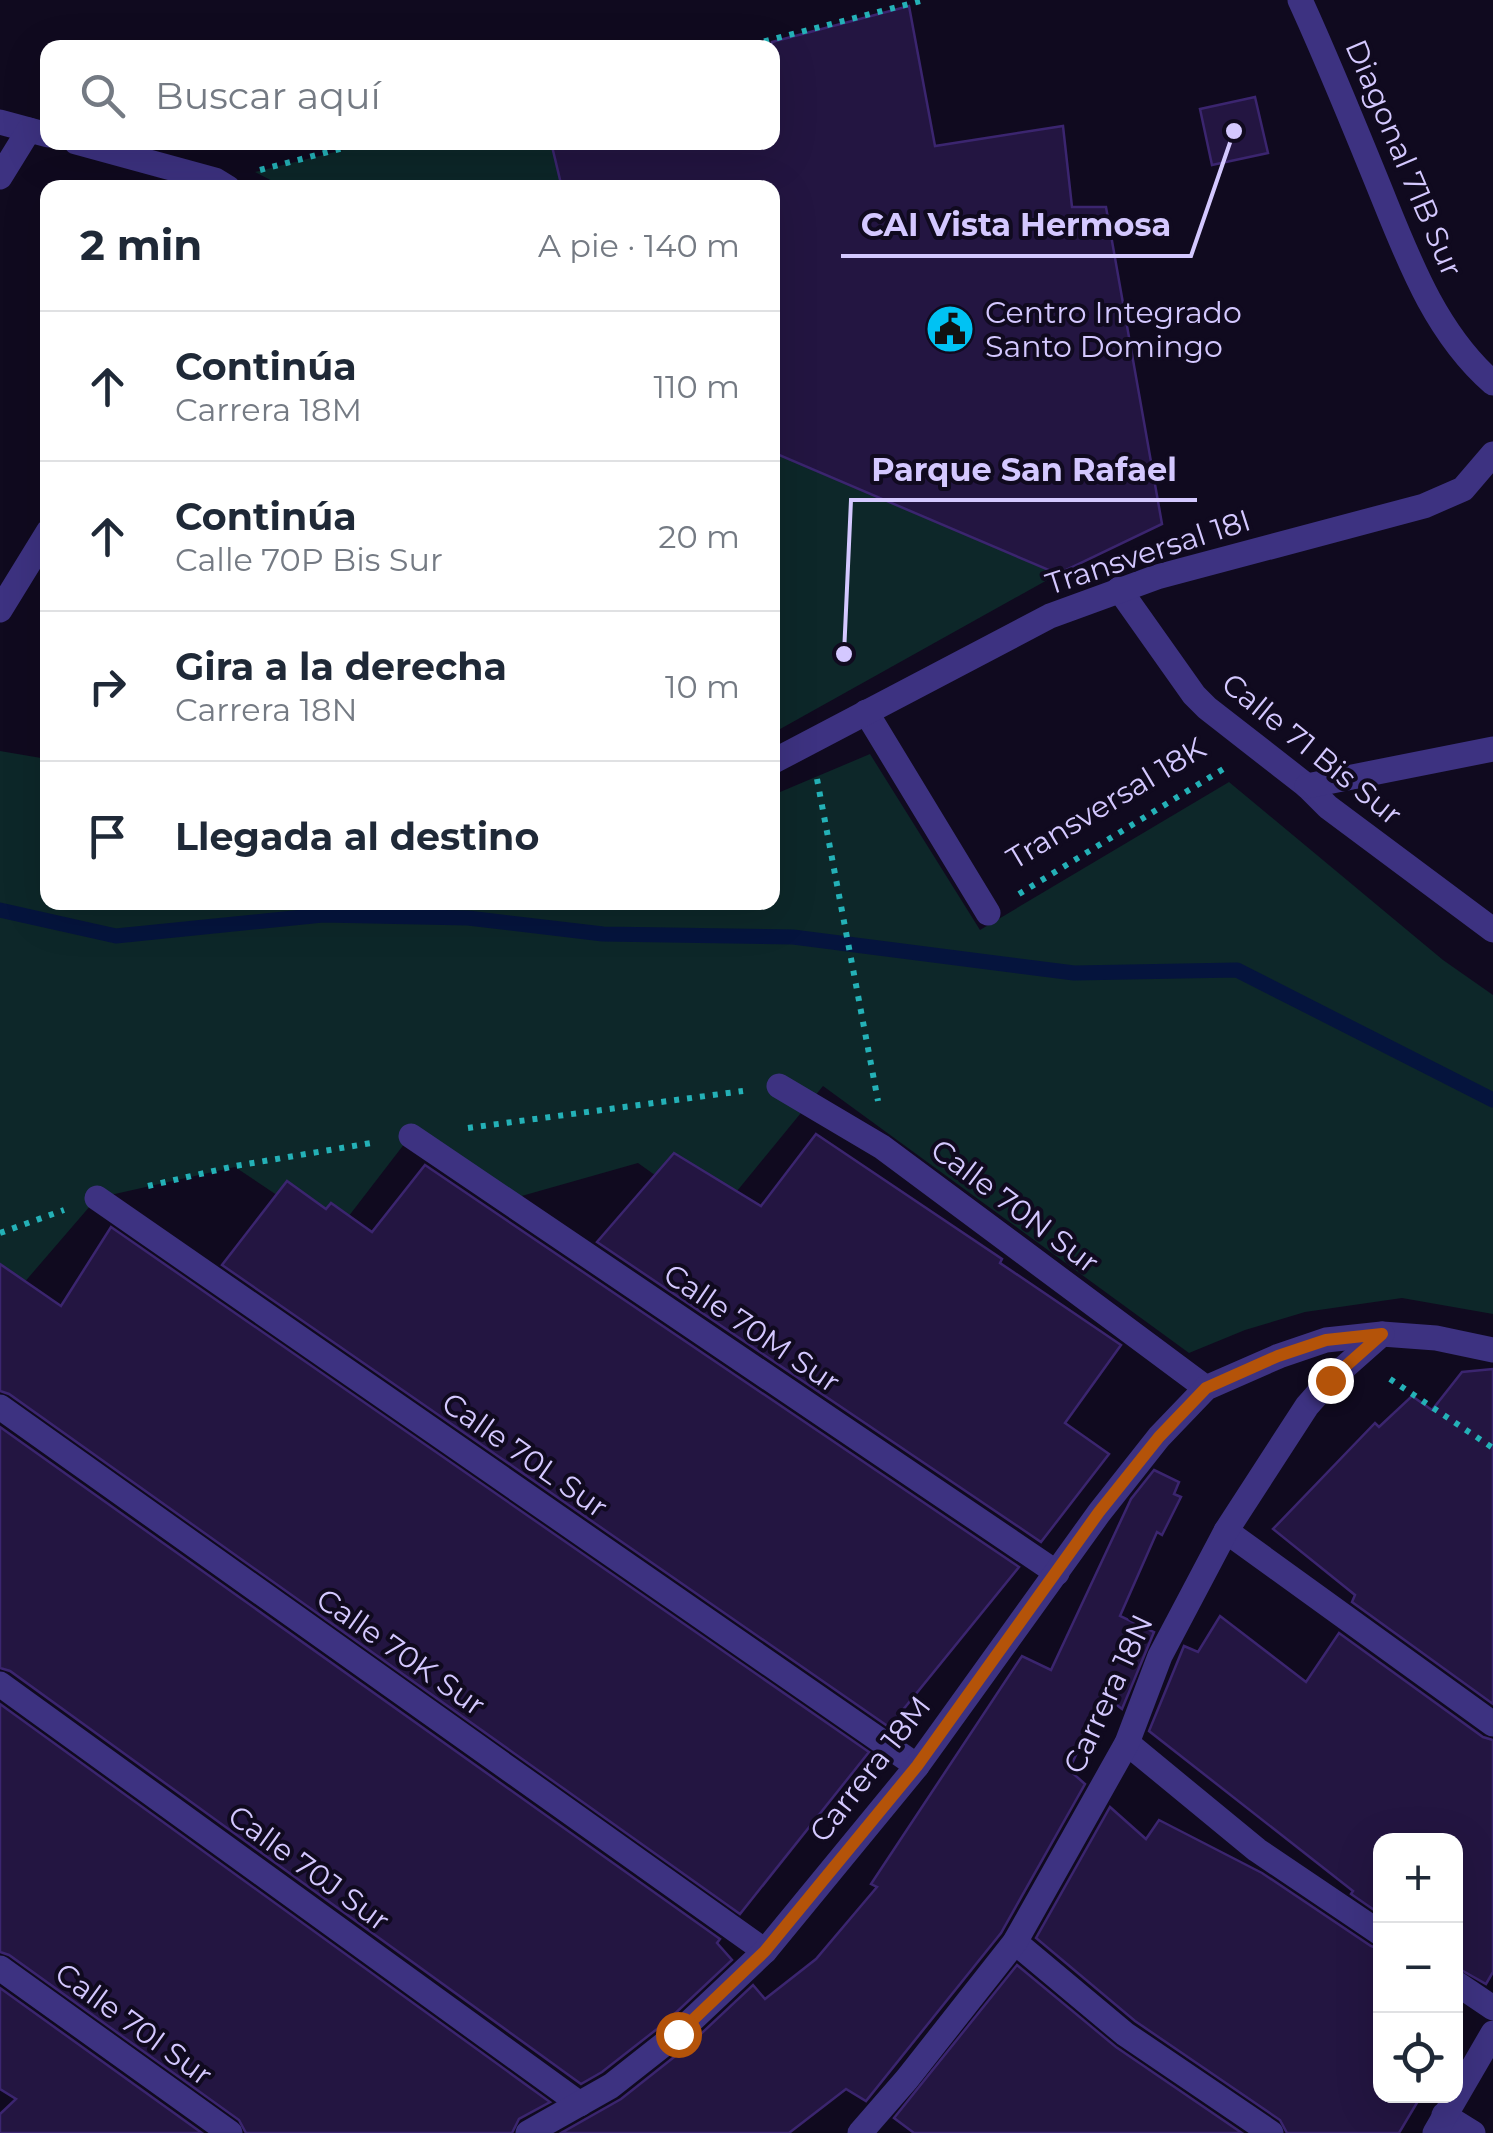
<!DOCTYPE html>
<html lang="es">
<head>
<meta charset="utf-8">
<style>
	:root { --surface:#fff; --page:#f6f6f7; --text:#1f2937; --muted:#747a83; --line:#e0e1e3 }
	body { margin:0; font-family:Montserrat,sans-serif; background:var(--page); color:var(--text) }
	.controls { position:absolute; right:30px; bottom:30px; display:grid; overflow:hidden; border-radius:20px; box-shadow:0 10px 40px #0002 }
	.controls button { width:90px; height:90px; display:grid; place-items:center; padding:0; border:0; border-bottom:2px solid var(--line); background:var(--surface); color:var(--text); font:50px sans-serif }
	.stop { position:absolute; width:30px; height:30px; margin:-22px; border:8px solid #b45309; border-radius:50%; background:#fff }
	.stop.end { background:#b45309; border-color:#fff; box-shadow:0 2px 10px #0008 }
	.list { margin:0; padding:0; list-style:none }
	h2 { display:flex; justify-content:space-between; align-items:center; height:130px; margin:0; padding:0 40px; font-size:42px }
	h2 small { font-size:32px; font-weight:400; color:var(--muted) }
	.list li { display:grid; grid-template-columns:65px 1fr auto; gap:30px; align-items:center; box-sizing:border-box; height:150px; padding:0 40px; border-top:2px solid var(--line) }
	.list b { display:block; font-size:38px; white-space:nowrap }
	.list p { margin:0; font-size:32px; white-space:nowrap; color:var(--muted) }
	.list em { font-size:32px; font-style:normal; color:var(--muted) }
	.icon { flex:none; width:55px; height:55px; fill:none; stroke:currentColor; stroke-width:2; stroke-linecap:round; stroke-linejoin:round }
	.map { position:relative; flex:none; width:1493px; height:2133px; overflow:hidden }
	.search { position:absolute; background:var(--surface); box-shadow:0 10px 40px #0002; left:40px; top:40px; width:740px; height:110px; display:flex; align-items:center; gap:25px; box-sizing:border-box; padding:0 35px; border-radius:20px; color:var(--muted); font-size:38px }
	.panel { position:absolute; background:var(--surface); box-shadow:0 10px 40px #0002; left:40px; top:180px; width:740px; height:730px; border-radius:20px }
	.map>svg:first-child { display:block }
</style>
</head>
<body>
<div class="map">
<svg width="1493" height="2133" viewBox="0 0 1493 2133">
	<rect width="100%" height="100%" fill="#100a1f"/>
	<g fill="#0d2729">
		<polygon points="371,143 551,143 562,187 284,187 255,172"/>
		<polygon points="773,452 1058,574 773,733"/>
		<polygon points="0,751 47,759 48,902 772,902 773,795 870,754 980,930 1229,782 1443,960 1493,995 1493,1314 1402,1298 1305,1312 1245,1330 1189,1353 823,1086 715,1218 638,1163 511,1199 415,1130 335,1234 235,1167 97,1198 4,1306 0,1304"/>
	</g>
	<g fill="none" stroke-linecap="round" stroke-linejoin="round">
		<polyline stroke="#05143d" stroke-width="15" points="0,910 116,936 323,915 468,918 603,934 793,937 1074,973 1237,970 1493,1100"/>
	</g>
	<g fill="#231541" stroke="#3b256f" stroke-width="2.5">
		<polygon points="909,6 935,146 1063,126 1072,207 1106,207 1162,524 1058,574 772,452 772,188 562,188 551,142 772,142 772,42"/>
		<polygon points="1255,97 1268,153 1212,165 1200,109"/>
		<polygon points="816,1134 1002,1259 1000,1263 1121,1345 1065,1423 1109,1454 1041,1542 597,1242 674,1153 761,1206"/>
		<polygon points="425,1165 1019,1567 889,1727 222,1265 287,1181 326,1209 331,1203 372,1232"/>
		<polygon points="111,1227 869,1752 740,1914 9,1394 0,1391 0,1264 61,1306"/>
		<polygon points="1493,1369 1493,1704 1352,1602 1355,1595 1273,1529 1375,1423 1379,1427 1412,1396 1432,1410 1462,1372"/>
		<polygon points="0,1427 720,1939 717,1943 732,1960 666,2022 602,2072 581,2084 10,1671 0,1668"/>
		<polygon points="1154,1470 1179,1482 1174,1494 1181,1497 1162,1535 1157,1532 1120,1616 1154,1632 1122,1709 1104,1695 1069,1770 1085,1784 1001,1933 866,2101 846,2089 789,2133 561,2133 621,2099 688,2046 753,1985 765,1999 816,1959 877,1887 871,1884 1022,1656 1051,1670 1131,1499"/>
		<polygon points="1220,1616 1306,1682 1339,1633 1483,1737 1493,1740 1493,1972 1486,1984 1456,1967 1456,1840 1380,1840 1380,1914 1351,1894 1353,1891 1149,1731 1184,1646 1198,1652"/>
		<polygon points="0,1704 550,2102 519,2119 512,2133 246,2133 239,2120 9,1955 0,1952"/>
		<polygon points="1110,1807 1146,1839 1159,1820 1262,1873 1371,1946 1380,1949 1380,2096 1421,2096 1399,2133 1287,2133 1280,2120 1135,2021 1036,1938"/>
		<polygon points="1017,1965 1116,2047 1242,2133 914,2133 894,2118"/>
		<polygon points="0,1988 202,2133 0,2133 0,2114 16,2099 0,2089"/>
	</g>
	<g fill="none" stroke-linecap="round" stroke-linejoin="round">
		<g stroke="#24b1b7" stroke-width="6" stroke-dasharray="5 8" stroke-linecap="butt">
			<polyline points="739,48 924,0"/>
			<polyline points="260,170 366,142"/>
			<polyline points="817,779 878,1101"/>
			<polyline points="1019,894 1225,768"/>
			<polyline points="468,1128 743,1091"/>
			<polyline points="148,1186 235,1166 377,1142"/>
			<polyline points="0,1233 64,1210"/>
			<polyline points="1390,1379 1493,1448"/>
		</g>
		<g stroke="#3d3281" stroke-width="25">
			<path d="M 1300,0 C 1327,59 1351,118 1375,177 C 1405,250 1432,330 1493,383"/>
			<polyline points="0,122 48,135"/>
			<polyline points="76,142 215,180 228,188"/>
			<polyline points="0,177 29,130"/>
			<polyline points="1119,589 1194,695 1207,708 1307,786 1328,807 1493,930"/>
			<polyline points="0,610 48,532"/>
			<polyline points="866,712 988,913"/>
			<polyline points="772,762 1050,616 1157,577 1424,506 1463,489 1493,454"/>
			<polyline points="1307,786 1493,749"/>
			<polyline points="779,1086 882,1147 1206,1388"/>
			<polyline points="411,1136 1057,1573"/>
			<polyline points="97,1198 917,1766"/>
			<polyline points="0,1407 765,1951"/>
			<polyline points="1226,1531 1493,1724"/>
			<polyline points="0,1684 580,2104"/>
			<polyline points="1127,1743 1257,1850 1380,1933"/>
			<polyline points="1015,1942 1125,2034 1271,2133"/>
			<polyline points="0,1968 230,2133"/>
			<polyline points="1456,1983 1493,2008"/>
			<polyline points="1444,2115 1473,2133"/>
			<polyline points="528,2133 611,2086 677,2034 765,1951 917,1766 1099,1513 1159,1437 1206,1388 1279,1356 1326,1340 1382,1334 1436,1338 1493,1350"/>
			<polyline points="860,2133 907,2079 1015,1942 1127,1743 1160,1656 1226,1531 1307,1406 1330,1380 1382,1334"/>
			<polyline points="1435,2133 1493,2033"/>
		</g>
	</g>
	<g fill="none" stroke-linecap="round" stroke-linejoin="round">
		<polyline stroke="#b45309" stroke-width="12" points="678,2034 765,1951 917,1766 1099,1512 1159,1437 1206,1388 1278,1356 1326,1340 1382,1334 1330,1380"/>
	</g>
	<defs>
		<g id="civic-disc" transform="scale(2.5)"><circle r="9.5" fill="#00c2f3" stroke="#100a1f"/><path d="M-.6-6.5H3V-4.5H.6V-3L4-1V1h2V6H-6V1h2V-1L-.6-3ZM-1.2 2.5V6h2.4V2.5Z" fill="#111"/></g>
	</defs>
	<g fill-rule="evenodd">
		<use href="#civic-disc" x="950" y="329"/>
	</g>
	<g text-anchor="middle" dominant-baseline="central" stroke-width="8" stroke-linejoin="round" paint-order="stroke">
		<g font-size="30" fill="#d4c8ff" stroke="#100a1f">
			<text transform="translate(1404 158) rotate(67)">Diagonal 71B Sur</text>
			<text transform="translate(1148 552) rotate(-18)">Transversal 18I</text>
			<text transform="translate(1312 749) rotate(39)">Calle 71 Bis Sur</text>
			<text transform="translate(1106 803) rotate(-31)">Transversal 18K</text>
			<text transform="translate(1015 1206) rotate(37)">Calle 70N Sur</text>
			<text transform="translate(752 1328) rotate(34)">Calle 70M Sur</text>
			<text transform="translate(525 1455) rotate(35)">Calle 70L Sur</text>
			<text transform="translate(401 1652) rotate(35)">Calle 70K Sur</text>
			<text transform="translate(1108 1694) rotate(-65)">Carrera 18N</text>
			<text transform="translate(870 1769) rotate(-52)">Carrera 18M</text>
			<text transform="translate(309 1868) rotate(36)">Calle 70J Sur</text>
			<text transform="translate(134 2024) rotate(36)">Calle 70I Sur</text>
		</g>
		<g font-size="30" fill="#d4c8ff" stroke="#100a1f" text-anchor="start">
			<text x="985" y="312">Centro Integrado<tspan x="985" dy="34">Santo Domingo</tspan></text>
		</g>
	</g>
	<path fill="none" stroke="#d4c8ff" stroke-width="4" d="M1234 131L1191 256H841M844 654L851 500H1197"/>
	<g fill="#d4c8ff" stroke="#100a1f" stroke-width="4">
		<circle cx="1234" cy="131" r="10"/>
		<circle cx="844" cy="654" r="10"/>
	</g>
	<g font-size="32" text-anchor="middle" font-weight="bold" fill="#d4c8ff" stroke="#100a1f" stroke-width="8" stroke-linejoin="round" paint-order="stroke">
		<text x="1016" y="236">CAI Vista Hermosa</text>
		<text x="1024" y="481">Parque San Rafael</text>
	</g>
</svg>
<div class="controls">
<button>+</button>
<button>−</button>
<button><svg class="icon" aria-label="locate" viewBox="0 0 24 24"><circle cx="12" cy="12" r="6"/><path d="M12 2v4M12 18v4M2 12h4M18 12h4"/></svg></button>
</div>
<div class="stop" style="left:678px;top:2034px"></div>
<div class="stop end" style="left:1330px;top:1380px"></div>
<div class="search"><svg class="icon" aria-label="search" viewBox="0 0 24 24"><circle cx="10" cy="10" r="6"/><path d="M15 15l6 6"/></svg>Buscar aquí</div>
<section class="panel">
<h2>2 min<small>A pie · 140 m</small></h2>
<ul class="list">
<li><svg class="icon" aria-label="ahead" viewBox="0 0 24 24"><path d="M12 20V5M6 11l6-6 6 6"/></svg><div><b>Continúa</b><p>Carrera 18M</p></div><em>110 m</em></li>
<li><svg class="icon" aria-label="ahead" viewBox="0 0 24 24"><path d="M12 20V5M6 11l6-6 6 6"/></svg><div><b>Continúa</b><p>Calle 70P Bis Sur</p></div><em>20 m</em></li>
<li><svg class="icon" aria-label="right" viewBox="0 0 24 24"><path d="M7 20v-9h11M14 6l5 5-5 5"/></svg><div><b>Gira a la derecha</b><p>Carrera 18N</p></div><em>10 m</em></li>
<li><svg class="icon" aria-label="arrive" viewBox="0 0 24 24"><path d="M6 21V4h12l-3 4 3 4H6"/></svg><div><b>Llegada al destino</b></div></li>
</ul>
</section>
</div>
</body>
</html>
